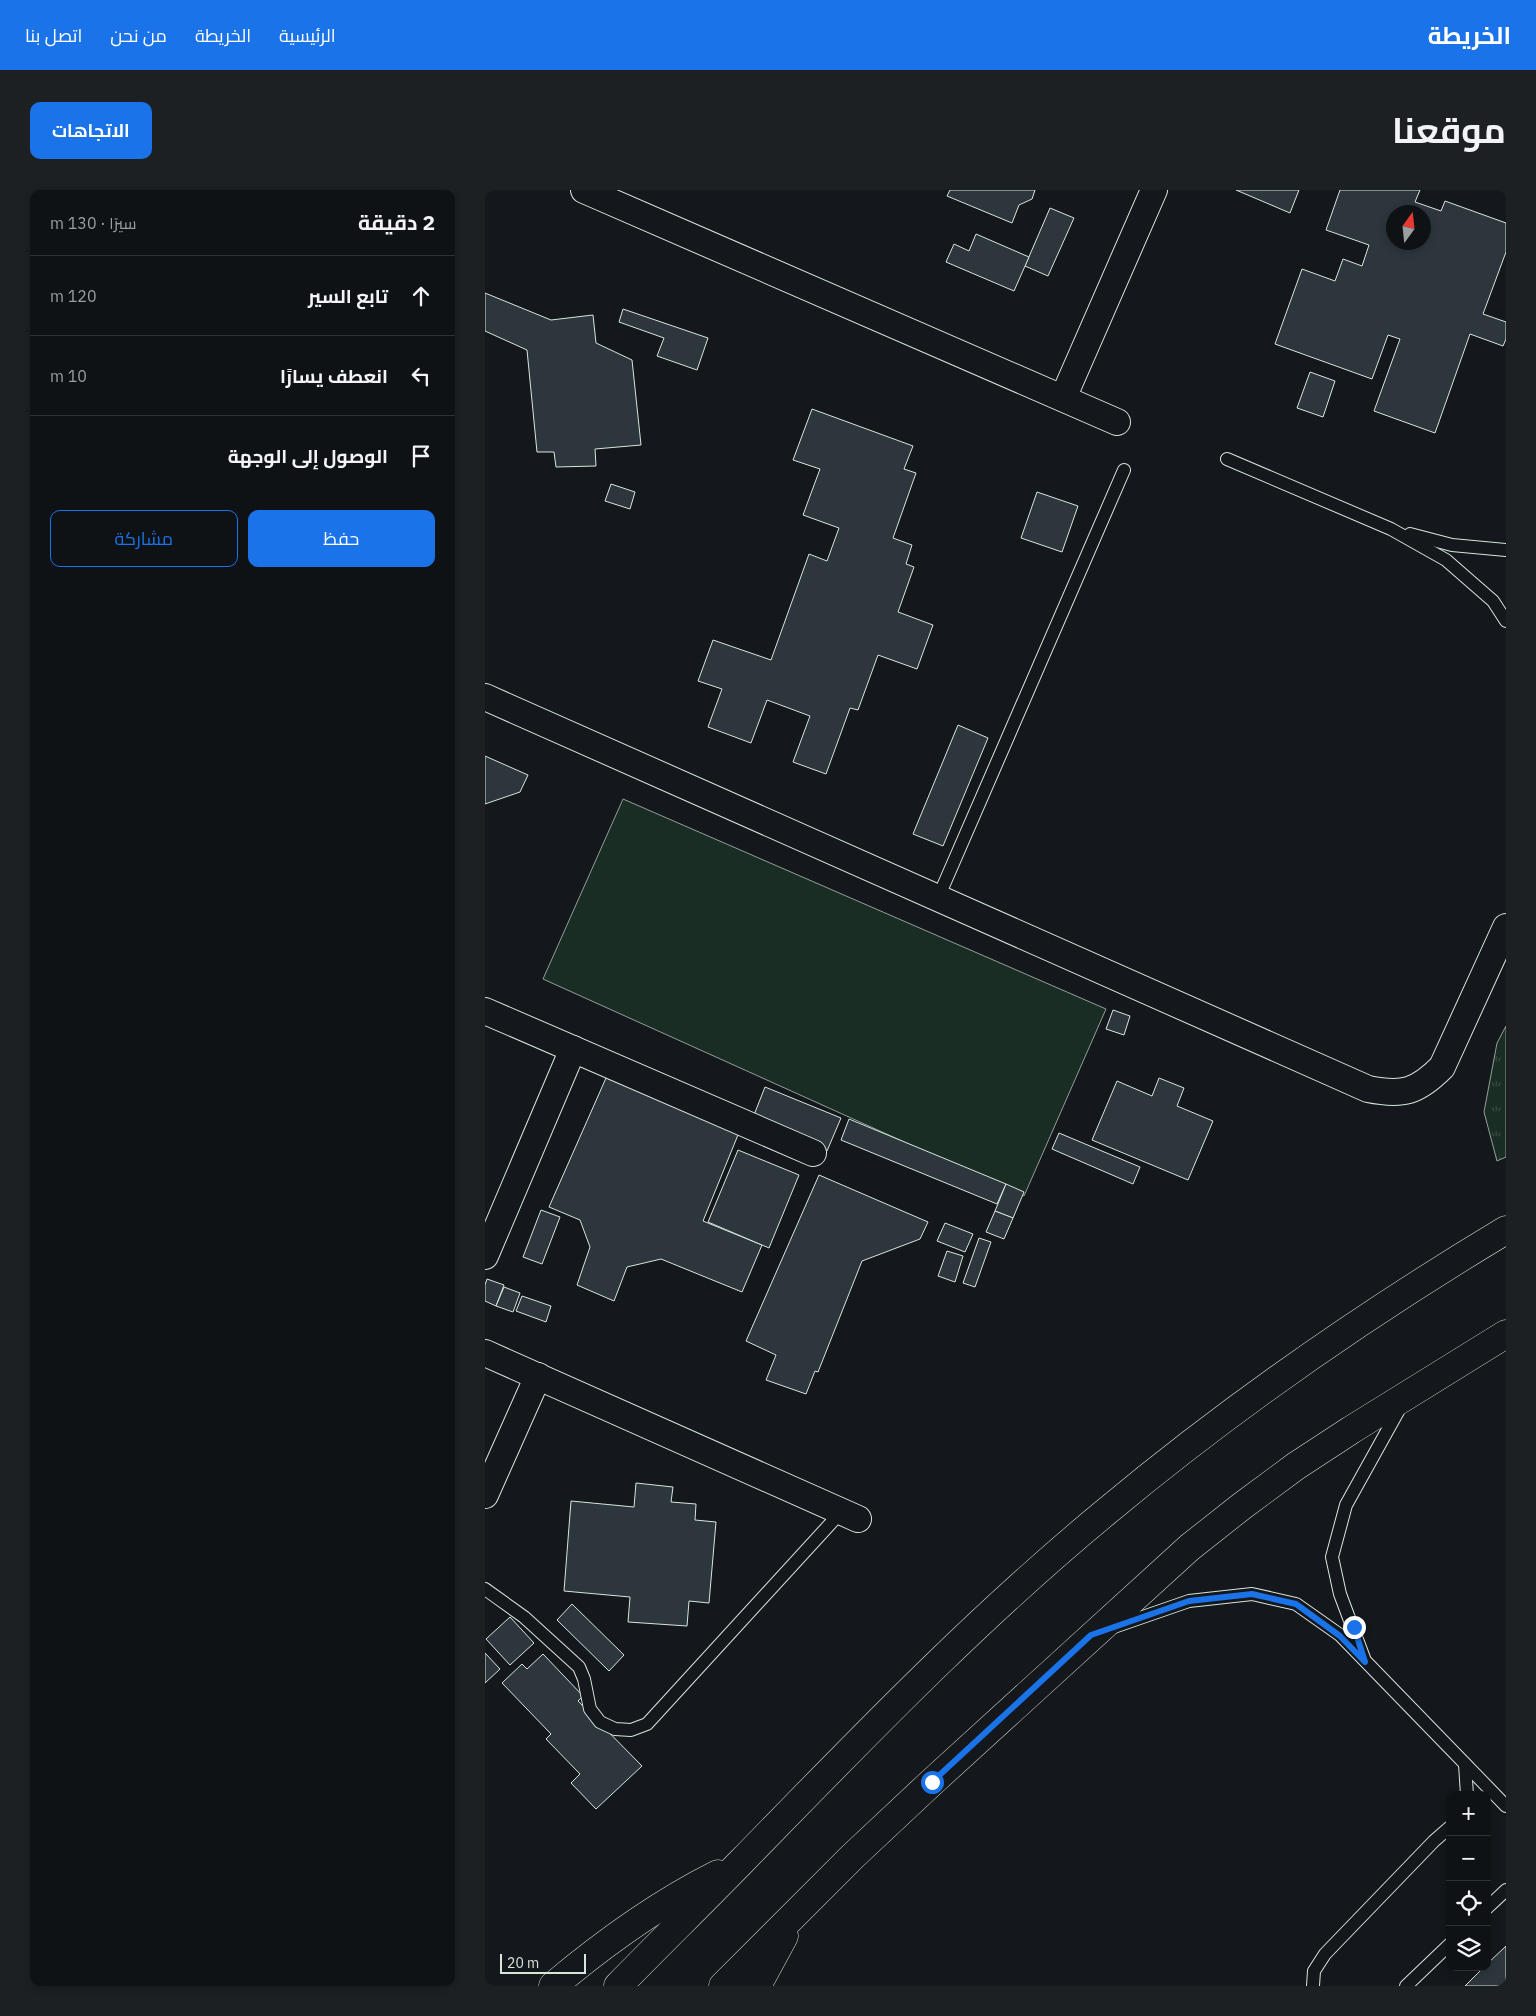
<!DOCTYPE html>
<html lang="ar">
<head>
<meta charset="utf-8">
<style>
	:root { --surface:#0f1215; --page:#1d2022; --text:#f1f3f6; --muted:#9b9ea0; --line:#2f3234; --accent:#1a73e8 }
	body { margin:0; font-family:"IBM Plex Sans",Cairo,sans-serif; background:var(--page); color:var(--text); direction:rtl }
	.controls { position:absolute; right:15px; bottom:15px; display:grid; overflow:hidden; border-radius:10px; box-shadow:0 2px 8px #0003 }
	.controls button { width:45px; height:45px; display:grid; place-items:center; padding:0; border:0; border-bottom:1px solid var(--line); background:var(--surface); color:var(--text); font:25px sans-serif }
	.compass { position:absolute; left:901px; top:15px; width:45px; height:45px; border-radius:50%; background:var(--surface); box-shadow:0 2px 8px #0003; rotate:15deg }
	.scale { position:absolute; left:15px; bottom:12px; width:86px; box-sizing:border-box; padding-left:5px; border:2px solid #d8e6dc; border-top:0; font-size:14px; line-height:18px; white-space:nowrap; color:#d8e6dc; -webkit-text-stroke:4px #14181c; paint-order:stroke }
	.stop { position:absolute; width:15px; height:15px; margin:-11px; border:4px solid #1a73e8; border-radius:50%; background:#fff }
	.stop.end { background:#1a73e8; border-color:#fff; box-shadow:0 1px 5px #0008 }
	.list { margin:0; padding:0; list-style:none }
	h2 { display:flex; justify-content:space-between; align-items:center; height:65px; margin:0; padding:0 20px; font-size:21px }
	h2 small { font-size:16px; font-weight:400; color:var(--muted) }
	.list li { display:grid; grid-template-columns:32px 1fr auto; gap:15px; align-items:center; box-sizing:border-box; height:80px; padding:0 20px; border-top:1px solid var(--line) }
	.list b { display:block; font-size:19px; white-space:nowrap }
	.list em { font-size:16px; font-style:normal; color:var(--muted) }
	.actions { display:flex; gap:10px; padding:15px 20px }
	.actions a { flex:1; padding:11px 0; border:1px solid var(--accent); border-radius:10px; text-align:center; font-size:18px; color:var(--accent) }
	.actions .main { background:var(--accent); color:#fff }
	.icon { flex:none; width:28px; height:28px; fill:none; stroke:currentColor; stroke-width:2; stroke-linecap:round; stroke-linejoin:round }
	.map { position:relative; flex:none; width:1021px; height:1796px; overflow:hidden; direction:ltr; border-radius:10px }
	header { display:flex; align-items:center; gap:30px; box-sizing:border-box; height:70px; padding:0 25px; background:var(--accent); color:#fff }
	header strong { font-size:24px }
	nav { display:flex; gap:28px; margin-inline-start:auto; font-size:18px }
	.intro { display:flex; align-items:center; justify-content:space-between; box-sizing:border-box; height:120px; padding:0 30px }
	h1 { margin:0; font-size:35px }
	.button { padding:12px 22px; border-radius:10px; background:var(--accent); color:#fff; font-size:18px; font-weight:700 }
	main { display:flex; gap:30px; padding:0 30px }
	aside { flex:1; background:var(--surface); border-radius:10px; box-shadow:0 2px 8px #0003 }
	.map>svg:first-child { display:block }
</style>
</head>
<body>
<header>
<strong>الخريطة</strong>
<nav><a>الرئيسية</a><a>الخريطة</a><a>من نحن</a><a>اتصل بنا</a></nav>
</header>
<div class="intro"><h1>موقعنا</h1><a class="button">الاتجاهات</a></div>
<main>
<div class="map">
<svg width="1021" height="1796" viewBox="0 0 1021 1796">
	<defs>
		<pattern id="grass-tufts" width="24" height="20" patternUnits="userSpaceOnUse" patternTransform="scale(1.25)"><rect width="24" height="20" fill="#1a2d24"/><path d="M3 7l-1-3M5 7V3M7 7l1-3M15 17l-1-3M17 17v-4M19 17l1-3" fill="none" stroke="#3b4b43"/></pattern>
	</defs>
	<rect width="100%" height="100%" fill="#14181c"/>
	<polygon fill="url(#grass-tufts)" stroke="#939e99" points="1021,836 1021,967 1012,971 999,922 1012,853"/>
	<polygon fill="#1a2d24" stroke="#939e99" points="138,609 621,819 539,1006 58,789"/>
	<g fill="#2c363c" stroke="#d8e6dc" fill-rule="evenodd">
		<polygon points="465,0 550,0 547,9 534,15 527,33 462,6"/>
		<polygon points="751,0 814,0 805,23"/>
		<path d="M 855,0 L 935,0 L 930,12 L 956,21 L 960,11 L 1021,33 L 1021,62 L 998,124 L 1021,132 L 1021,149 L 1018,156 L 985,144 L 950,243 L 889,221 L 915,149 L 903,145 L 887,189 L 790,154 L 817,79 L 850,91 L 858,69 L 877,76 L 884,55 L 841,40 ZM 908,22 L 938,22 L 938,52 L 908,52 Z"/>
		<polygon points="565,18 589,28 563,86 540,76"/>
		<polygon points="491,44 544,67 529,101 461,72 469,54 484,61"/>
		<polygon points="0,103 66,130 108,125 111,153 147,170 156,255 110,259 111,276 71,277 69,262 52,262 42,160 0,141"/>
		<polygon points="138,119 223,148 212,180 172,166 179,148 134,132"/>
		<polygon points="825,182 850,191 838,227 812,218"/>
		<polygon points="327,219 428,256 419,279 431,283 408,348 427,355 421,374 429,377 413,422 448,435 432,479 393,465 373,520 365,518 341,584 308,572 325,526 282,510 266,553 223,537 237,499 213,491 228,450 286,470 324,364 342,371 354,338 318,325 335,279 308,270"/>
		<polygon points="126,294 150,302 145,319 120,311"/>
		<polygon points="552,302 593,316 577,362 536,348"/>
		<polygon points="473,535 503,548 458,656 428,644"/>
		<polygon points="0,566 43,585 35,602 0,614"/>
		<polygon points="628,820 645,826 639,845 621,839"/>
		<polygon points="121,888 255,940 218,1031 277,1055 257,1102 176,1069 142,1077 129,1111 92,1095 105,1057 95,1030 64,1017"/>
		<polygon points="674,888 699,898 692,916 728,931 703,990 607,950 632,891 667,906"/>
		<polygon points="280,897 356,928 342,961 267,930"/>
		<polygon points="364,929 521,994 512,1014 356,950"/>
		<polygon points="574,943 655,977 648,994 567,959"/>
		<polygon points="253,960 314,985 284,1058 223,1032"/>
		<polygon points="334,985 443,1032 435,1049 377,1071 333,1182 330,1181 321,1204 281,1190 291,1165 261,1151"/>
		<polygon points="521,994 539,1002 528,1028 510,1021"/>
		<polygon points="56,1020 75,1027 57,1074 38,1067"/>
		<polygon points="510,1021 528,1028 519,1049 501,1042"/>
		<polygon points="460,1033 488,1044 480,1062 452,1051"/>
		<polygon points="494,1048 506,1052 490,1097 478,1093"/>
		<polygon points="462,1061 478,1066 470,1092 453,1086"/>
		<polygon points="2,1089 19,1095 11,1116 0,1111 0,1095"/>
		<polygon points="19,1097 35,1103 28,1122 11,1116"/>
		<polygon points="37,1106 66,1116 61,1132 31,1121"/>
		<polygon points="151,1293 188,1297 186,1312 211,1314 210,1330 231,1332 224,1413 204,1411 202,1436 143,1432 145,1407 79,1401 86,1311 149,1317"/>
		<polygon points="87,1414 139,1465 124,1481 72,1430"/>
		<polygon points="25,1427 49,1453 25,1475 1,1449"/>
		<polygon points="0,1463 15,1479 0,1493"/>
		<polygon points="58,1464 98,1506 93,1511 157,1576 111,1619 86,1593 95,1584 61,1549 66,1544 17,1493 37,1474 42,1479"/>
		<polygon points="1021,1756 1021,1796 980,1796 999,1777 1002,1777 1002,1774"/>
	</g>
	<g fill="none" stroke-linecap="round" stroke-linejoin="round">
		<g stroke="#d8e6dc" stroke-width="14">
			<g id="lane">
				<polyline points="742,269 906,339 961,370 1008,411 1021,431"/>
				<polyline points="925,344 967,355 1021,360"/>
				<polyline points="453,708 639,280"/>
				<polyline points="0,1399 39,1427 94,1477 99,1489 105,1519 115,1532 130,1539 146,1540 162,1534 357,1321"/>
				<polyline points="626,1438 704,1411 767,1404 811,1414 855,1445 1021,1616"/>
				<polyline points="879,1468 855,1404 847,1367 861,1315 916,1216"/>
				<polyline points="980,1574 982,1605"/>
				<polyline points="1002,1718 1021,1700"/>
				<polyline points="828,1796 829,1781 840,1764 949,1651 965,1637"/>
				<polyline points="921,1796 965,1754"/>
			</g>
		</g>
		<g stroke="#d8e6dc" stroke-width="28">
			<g id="street">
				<polyline points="99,0 632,232"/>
				<polyline points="578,208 669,0"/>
				<path d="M 0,507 L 883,899 C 918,906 932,902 957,877 L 1021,737"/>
				<polyline points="0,821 328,963"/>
				<polyline points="0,1066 88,859"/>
				<polyline points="0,1163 373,1329"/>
				<polyline points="0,1305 53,1186"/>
			</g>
		</g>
		<g stroke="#d8e6dc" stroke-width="29">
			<g id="primary">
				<path d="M 68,1796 C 119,1753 173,1714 233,1684"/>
				<path d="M 133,1796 C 174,1754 216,1713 257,1671 C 375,1550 492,1428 622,1321 C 748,1216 881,1124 1021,1040"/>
				<polyline points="238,1796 368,1666 447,1592 705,1357 757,1316 811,1276 866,1240 1021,1144"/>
				<polyline points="272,1796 299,1746"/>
			</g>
		</g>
		<use href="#lane" stroke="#14181c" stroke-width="12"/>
		<use href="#street" stroke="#14181c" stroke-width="26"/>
		<use href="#primary" stroke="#14181c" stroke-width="28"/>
	</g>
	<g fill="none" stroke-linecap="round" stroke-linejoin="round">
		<polyline stroke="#1a73e8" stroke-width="6" points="447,1592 606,1445 704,1411 767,1404 811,1414 855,1446 880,1472 869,1437"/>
	</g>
</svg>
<div class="controls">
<button>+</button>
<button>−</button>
<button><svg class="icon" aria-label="locate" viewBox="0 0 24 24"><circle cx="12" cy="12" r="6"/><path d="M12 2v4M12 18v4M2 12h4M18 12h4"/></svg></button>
<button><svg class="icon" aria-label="layers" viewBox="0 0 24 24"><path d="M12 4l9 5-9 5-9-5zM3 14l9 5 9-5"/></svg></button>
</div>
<svg class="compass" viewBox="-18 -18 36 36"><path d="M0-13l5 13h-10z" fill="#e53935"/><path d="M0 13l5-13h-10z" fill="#9b9ea0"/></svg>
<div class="scale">20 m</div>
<div class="stop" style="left:447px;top:1592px"></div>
<div class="stop end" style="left:869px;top:1437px"></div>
</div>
<aside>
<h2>2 دقيقة<small>سيرًا · 130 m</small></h2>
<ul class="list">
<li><svg class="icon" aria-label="ahead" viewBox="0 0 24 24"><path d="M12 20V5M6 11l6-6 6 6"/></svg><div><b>تابع السير</b></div><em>120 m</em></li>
<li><svg class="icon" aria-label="left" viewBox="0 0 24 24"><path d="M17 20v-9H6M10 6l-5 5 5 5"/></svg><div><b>انعطف يسارًا</b></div><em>10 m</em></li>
<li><svg class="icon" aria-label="arrive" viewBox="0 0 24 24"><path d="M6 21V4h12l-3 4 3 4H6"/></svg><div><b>الوصول إلى الوجهة</b></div></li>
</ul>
<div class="actions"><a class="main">حفظ</a><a>مشاركة</a></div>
</aside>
</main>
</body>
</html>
